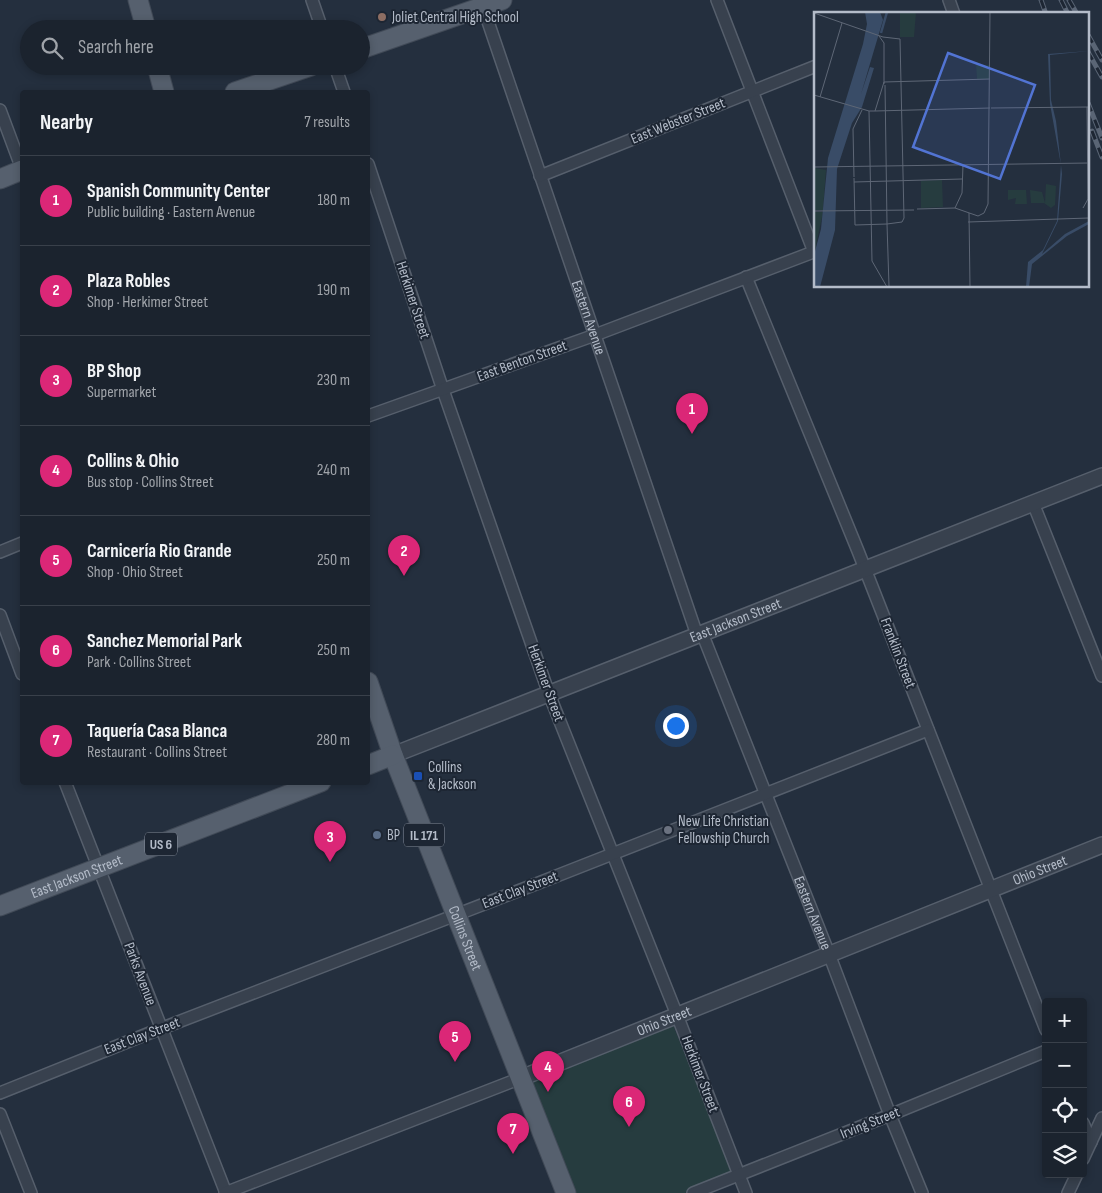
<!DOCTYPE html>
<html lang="en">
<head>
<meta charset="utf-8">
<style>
	:root { --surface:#1b232e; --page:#242b36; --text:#f1f3f6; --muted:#a0a4aa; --line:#39404a; --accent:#db2777 }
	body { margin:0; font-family:"Sofia Sans Condensed",sans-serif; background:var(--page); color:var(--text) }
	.controls { position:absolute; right:15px; bottom:15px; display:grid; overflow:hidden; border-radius:5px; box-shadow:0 2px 8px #0003 }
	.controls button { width:45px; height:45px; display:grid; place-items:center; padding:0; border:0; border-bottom:1px solid var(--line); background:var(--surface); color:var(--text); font:25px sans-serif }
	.you { position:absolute; left:675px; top:725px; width:18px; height:18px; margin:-12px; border:4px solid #fff; border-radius:50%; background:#1a73e8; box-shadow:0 0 0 8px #1a73e833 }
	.badge { display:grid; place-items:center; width:32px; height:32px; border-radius:50%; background:var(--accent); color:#fff; font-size:16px; font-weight:700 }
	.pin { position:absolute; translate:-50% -41px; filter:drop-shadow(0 1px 2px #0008) }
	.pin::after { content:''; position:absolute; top:26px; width:18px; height:15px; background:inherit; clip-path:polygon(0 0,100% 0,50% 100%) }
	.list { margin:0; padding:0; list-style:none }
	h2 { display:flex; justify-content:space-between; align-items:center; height:65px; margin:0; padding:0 20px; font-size:21px }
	h2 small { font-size:16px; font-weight:400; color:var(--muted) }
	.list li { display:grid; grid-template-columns:32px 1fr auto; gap:15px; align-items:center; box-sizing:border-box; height:90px; padding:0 20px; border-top:1px solid var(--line) }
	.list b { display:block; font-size:19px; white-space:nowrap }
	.list p { margin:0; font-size:16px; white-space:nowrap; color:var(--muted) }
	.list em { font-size:16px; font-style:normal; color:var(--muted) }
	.icon { flex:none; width:28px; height:28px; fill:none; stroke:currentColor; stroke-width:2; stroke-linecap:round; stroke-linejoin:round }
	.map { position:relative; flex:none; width:1102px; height:1193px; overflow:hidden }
	.search { position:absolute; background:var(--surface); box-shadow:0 2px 8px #0003; left:20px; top:20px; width:350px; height:55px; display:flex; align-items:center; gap:12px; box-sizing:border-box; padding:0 18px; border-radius:28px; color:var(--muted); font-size:19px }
	.panel { position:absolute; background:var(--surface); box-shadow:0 2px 8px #0003; left:20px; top:90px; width:350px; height:695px; border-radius:5px }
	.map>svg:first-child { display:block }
</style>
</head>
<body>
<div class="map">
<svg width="1102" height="1193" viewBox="0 0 1102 1193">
	<rect width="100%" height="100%" fill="#242f3e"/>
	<polygon fill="#263c3f" points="671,1020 733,1174 685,1193 569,1193 526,1080"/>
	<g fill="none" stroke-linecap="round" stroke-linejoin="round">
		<g stroke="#565f6c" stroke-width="14">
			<g id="minor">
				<polyline points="312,0 322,29"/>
				<polyline points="717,0 814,252"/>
				<polyline points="949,0 954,14"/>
				<path id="s1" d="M 483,7 L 697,635"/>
				<polyline points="335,66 344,92"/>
				<polyline points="0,110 22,169"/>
				<polyline points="368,164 443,390 549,694 677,1015 746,1193"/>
				<polyline points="540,176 816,66"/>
				<polyline points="746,277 858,551 1046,1030"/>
				<polyline points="368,416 595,335 816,251"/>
				<polyline points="1033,503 1102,676"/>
				<polyline points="0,552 22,543"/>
				<polyline points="0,615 22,674"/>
				<path id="s2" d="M 702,633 L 829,954 L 890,1115 L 922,1193"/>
				<polyline points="65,782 226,1193"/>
				<polyline points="0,1093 147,1034 536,884 928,730"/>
				<polyline points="0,1114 31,1193"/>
				<polyline points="1083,1123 1091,1142"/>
				<polyline points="1083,1159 1102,1118"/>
				<polyline points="225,1193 521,1078"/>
				<polyline points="693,1193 890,1115 1046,1051"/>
				<polyline points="1068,1193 1077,1174"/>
			</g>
		</g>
		<g stroke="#565f6c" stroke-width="18">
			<g id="tertiary">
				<path id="s3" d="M 393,755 L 1102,476"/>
				<path id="s4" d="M 521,1078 L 1102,845"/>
			</g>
		</g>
		<g stroke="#414a57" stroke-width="21">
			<g id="primary">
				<polyline points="138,0 146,29"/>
				<polyline points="361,49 502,0"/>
				<polyline points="157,66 164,92"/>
				<polyline points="235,92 311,66"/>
				<polyline points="0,179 22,170"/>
				<path id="s5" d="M 368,682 L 393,755 L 566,1193"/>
				<polyline points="368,765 393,755"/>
				<path id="s6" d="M 0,906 L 321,782"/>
			</g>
		</g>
		<use href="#minor" stroke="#38414e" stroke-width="11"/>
		<use href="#tertiary" stroke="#38414e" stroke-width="15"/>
		<use href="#primary" stroke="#56606e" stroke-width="19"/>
		<g stroke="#5a6575" stroke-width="5">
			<g id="rail">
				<polyline points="1041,0 1046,14"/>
				<polyline points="1061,0 1068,14"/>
				<polyline points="1069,0 1077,14"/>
				<polyline points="1088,35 1102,60"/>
				<polyline points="1088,52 1102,77"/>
				<polyline points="1088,103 1102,138"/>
				<polyline points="1092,131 1102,157"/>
			</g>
		</g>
		<use href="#rail" stroke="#1d2633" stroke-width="3" stroke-dasharray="9" stroke-linecap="butt"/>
	</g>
	<circle fill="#8d6e63" stroke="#1d2633" stroke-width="2" cx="382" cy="17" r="5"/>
	<rect fill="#1a4fb4" stroke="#1d2633" stroke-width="2" x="413" y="771" width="10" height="10" rx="2.5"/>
	<circle fill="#6b7280" stroke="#1d2633" stroke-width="2" cx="668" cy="830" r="5"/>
	<circle fill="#5c6f8a" stroke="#1d2633" stroke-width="2" cx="377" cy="835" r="5"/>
	<g text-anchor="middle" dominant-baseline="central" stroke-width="4" stroke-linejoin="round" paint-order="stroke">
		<g fill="#1d2633" stroke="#878f9c" stroke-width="1">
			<rect x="404" y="823.5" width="40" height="23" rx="4"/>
			<rect x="145" y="832.5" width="32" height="23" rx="4"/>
		</g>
		<g font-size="14" font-weight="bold" fill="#b4bcc9">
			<text x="424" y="835">IL 171</text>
			<text x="161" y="844">US 6</text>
		</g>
		<g font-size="15" fill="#b4bcc9" stroke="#1d2633" text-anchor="start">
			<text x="392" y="17">Joliet Central High School</text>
			<text x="428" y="767">Collins<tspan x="428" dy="17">&amp; Jackson</tspan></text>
			<text x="678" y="821">New Life Christian<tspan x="678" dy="17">Fellowship Church</tspan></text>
			<text x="387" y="835">BP</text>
		</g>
		<g font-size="15" fill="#b4bcc9" stroke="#1d2633">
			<text transform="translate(678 121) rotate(-22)">East Webster Street</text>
			<text transform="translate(413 300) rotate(72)">Herkimer Street</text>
			<text stroke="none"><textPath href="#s1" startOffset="328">Eastern Avenue</textPath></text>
			<text transform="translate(522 361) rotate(-20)">East Benton Street</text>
			<text stroke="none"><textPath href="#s3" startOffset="368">East Jackson Street</textPath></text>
			<text transform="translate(898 653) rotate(69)">Franklin Street</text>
			<text transform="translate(546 683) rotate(70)">Herkimer Street</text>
			<text stroke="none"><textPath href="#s4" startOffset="559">Ohio Street</textPath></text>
			<text stroke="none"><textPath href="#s6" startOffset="82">East Jackson Street</textPath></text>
			<text transform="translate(520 890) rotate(-21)">East Clay Street</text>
			<text stroke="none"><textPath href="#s2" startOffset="301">Eastern Avenue</textPath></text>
			<text stroke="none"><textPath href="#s5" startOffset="274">Collins Street</textPath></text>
			<text transform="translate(140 974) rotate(69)">Parks Avenue</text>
			<text stroke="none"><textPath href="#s4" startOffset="154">Ohio Street</textPath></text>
			<text transform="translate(142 1036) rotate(-21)">East Clay Street</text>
			<text transform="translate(700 1074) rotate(69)">Herkimer Street</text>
			<text transform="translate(870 1123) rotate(-22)">Irving Street</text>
		</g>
	</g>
	<g transform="translate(814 12)">
		<rect width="275" height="275" fill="#242f3e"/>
		<path d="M 86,0 L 102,0 L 100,25 L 86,25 ZM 162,53 L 176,53 L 176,67 L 163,67 ZM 1,156 L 12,158 L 9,198 L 0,198 ZM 128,168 L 129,195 L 107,196 L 107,169 ZM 232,172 L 242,174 L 241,193 L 237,196 L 230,191 L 217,191 L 216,178 L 228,180 L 231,191 ZM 194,178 L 212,178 L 213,192 L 201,192 L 202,186 L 194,188 ZM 0,200 L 9,200 L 0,243 Z" fill="#263c3f"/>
		<path d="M 51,0 L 66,0 L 69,8 L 47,82 L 56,55 L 60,56 L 48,95 L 38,111 L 23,157 L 21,218 L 6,275 L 0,275 L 0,243 L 7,217 L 14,146 L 49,32 L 53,12 ZM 275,39 L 236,43 L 237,88 L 242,109 L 248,162 L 244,209 L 228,242 L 251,222 L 275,209 L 275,212 L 253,224 L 218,252 L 215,275 L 212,275 L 214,250 L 229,238 L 243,209 L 247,153 L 236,92 L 234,42 Z" fill="#394c67"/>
		<path fill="none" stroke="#394c67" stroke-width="2.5" d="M 67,21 L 73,0"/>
		<path fill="none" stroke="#5e6776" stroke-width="1" d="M 0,1 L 69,25 L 86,27 L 90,206 L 88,210 L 73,212M 65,24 L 70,31 L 70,72M 70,70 L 176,67M 70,70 L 61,99 L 55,99 L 58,249 L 73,275M 0,83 L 55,99M 6,85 L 28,11M 177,96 L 275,95M 61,99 L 176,96M 0,155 L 275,151M 40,165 L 39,117 L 48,98M 40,166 L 41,213 L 73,212 L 71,73M 40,170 L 148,167M 141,196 L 148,181 L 149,153M 269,196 L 274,187 L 273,95M 103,197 L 141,196 L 164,204 L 170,201 L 174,192 L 176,0M 0,199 L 100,198M 155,201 L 156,275M 154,210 L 275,206M 73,212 L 75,274"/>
		<path fill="#5274d3" fill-opacity="0.15" stroke="#5274d3" stroke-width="2.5" d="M 134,41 L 221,73 L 186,167 L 99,135 Z"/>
		<rect width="275" height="275" fill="none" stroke="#b4bcc9" stroke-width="2.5"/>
	</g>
</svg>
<div class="controls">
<button>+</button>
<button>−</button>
<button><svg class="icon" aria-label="locate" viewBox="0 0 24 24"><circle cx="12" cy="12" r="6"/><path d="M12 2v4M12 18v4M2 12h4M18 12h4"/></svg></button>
<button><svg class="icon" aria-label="layers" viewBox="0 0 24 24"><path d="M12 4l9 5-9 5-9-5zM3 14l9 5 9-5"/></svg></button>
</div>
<div class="you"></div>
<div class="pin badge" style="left:692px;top:434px">1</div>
<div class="pin badge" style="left:404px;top:576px">2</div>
<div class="pin badge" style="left:330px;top:862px">3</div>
<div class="pin badge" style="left:548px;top:1092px">4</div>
<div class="pin badge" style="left:455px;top:1062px">5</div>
<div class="pin badge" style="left:629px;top:1127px">6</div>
<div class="pin badge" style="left:513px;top:1154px">7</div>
<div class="search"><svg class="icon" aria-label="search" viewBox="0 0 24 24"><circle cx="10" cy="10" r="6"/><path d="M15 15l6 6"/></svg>Search here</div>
<section class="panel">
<h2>Nearby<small>7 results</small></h2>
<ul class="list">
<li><span class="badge">1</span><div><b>Spanish Community Center</b><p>Public building · Eastern Avenue</p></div><em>180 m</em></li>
<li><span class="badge">2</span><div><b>Plaza Robles</b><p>Shop · Herkimer Street</p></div><em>190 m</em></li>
<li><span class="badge">3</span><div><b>BP Shop</b><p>Supermarket</p></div><em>230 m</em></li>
<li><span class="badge">4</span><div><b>Collins &amp; Ohio</b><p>Bus stop · Collins Street</p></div><em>240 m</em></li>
<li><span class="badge">5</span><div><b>Carnicería Rio Grande</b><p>Shop · Ohio Street</p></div><em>250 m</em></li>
<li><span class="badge">6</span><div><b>Sanchez Memorial Park</b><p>Park · Collins Street</p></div><em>250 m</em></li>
<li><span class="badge">7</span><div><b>Taquería Casa Blanca</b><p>Restaurant · Collins Street</p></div><em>280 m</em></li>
</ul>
</section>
</div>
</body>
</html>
